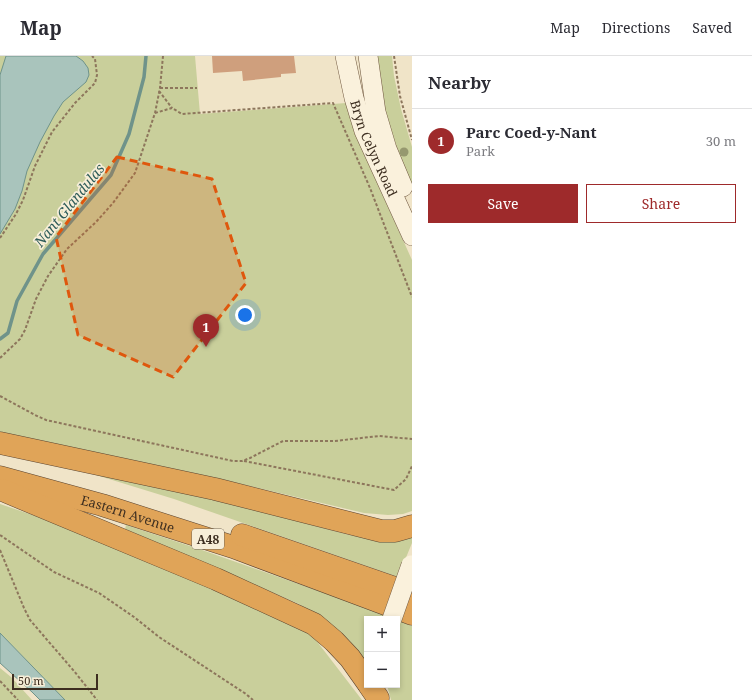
<!DOCTYPE html>
<html lang="en">
<head>
<meta charset="utf-8">
<style>
	:root { --surface:#fff; --page:#f7f7f7; --text:#2b2b33; --muted:#7c7c81; --line:#e1e1e2; --accent:#9e2a2b }
	body { margin:0; font-family:"Noto Serif",serif; background:var(--page); color:var(--text) }
	.controls { position:absolute; right:12px; bottom:12px; display:grid; overflow:hidden; border-radius:0px; box-shadow:0 2px 6px #0003 }
	.controls button { width:36px; height:36px; display:grid; place-items:center; padding:0; border:0; border-bottom:1px solid var(--line); background:var(--surface); color:var(--text); font:20px sans-serif }
	.scale { position:absolute; left:12px; bottom:10px; width:86px; box-sizing:border-box; padding-left:4px; border:2px solid #3d2e20; border-top:0; font-size:11px; line-height:14px; white-space:nowrap; color:#3d2e20; -webkit-text-stroke:3px #f7eed8; paint-order:stroke }
	.you { position:absolute; left:245px; top:259px; width:14px; height:14px; margin:-10px; border:3px solid #fff; border-radius:50%; background:#1a73e8; box-shadow:0 0 0 6px #1a73e833 }
	.badge { display:grid; place-items:center; width:26px; height:26px; border-radius:50%; background:var(--accent); color:#fff; font-size:13px; font-weight:700 }
	.pin { position:absolute; translate:-50% -33px; filter:drop-shadow(0 1px 2px #0008) }
	.pin::after { content:''; position:absolute; top:21px; width:14px; height:12px; background:inherit; clip-path:polygon(0 0,100% 0,50% 100%) }
	.list { margin:0; padding:0; list-style:none }
	h2 { display:flex; justify-content:space-between; align-items:center; height:52px; margin:0; padding:0 16px; font-size:17px }
	h2 small { font-size:13px; font-weight:400; color:var(--muted) }
	.list li { display:grid; grid-template-columns:26px 1fr auto; gap:12px; align-items:center; box-sizing:border-box; height:64px; padding:0 16px; border-top:1px solid var(--line) }
	.list b { display:block; font-size:15px; white-space:nowrap }
	.list p { margin:0; font-size:13px; white-space:nowrap; color:var(--muted) }
	.list em { font-size:13px; font-style:normal; color:var(--muted) }
	.actions { display:flex; gap:8px; padding:12px 16px }
	.actions a { flex:1; padding:9px 0; border:1px solid var(--accent); border-radius:0px; text-align:center; font-size:14px; color:var(--accent) }
	.actions .main { background:var(--accent); color:#fff }
	.map { position:relative; flex:none; width:412px; height:644px; overflow:hidden }
	header { display:flex; align-items:center; gap:24px; box-sizing:border-box; height:56px; padding:0 20px; background:var(--surface); border-bottom:1px solid var(--line) }
	header strong { font-size:19px }
	nav { display:flex; gap:22px; margin-inline-start:auto; font-size:14px }
	main { display:flex }
	aside { flex:1; background:var(--surface) }
	.map>svg:first-child { display:block }
</style>
</head>
<body>
<header>
<strong>Map</strong>
<nav><a>Map</a><a>Directions</a><a>Saved</a></nav>
</header>
<main>
<div class="map">
<svg width="412" height="644" viewBox="0 0 412 644">
	<rect width="100%" height="100%" fill="#f0e4c8"/>
	<g fill="#c9cf9b">
		<polygon points="0,0 195,0 200,58 346,47 355,78 412,204 412,455 403,458 388,459 364,457 241,428 0,378"/>
		<path d="M 377,0 L 392,0 L 394,20 L 401,53 L 412,91 L 412,129 C 401,103 391,77 384,50 C 381,33 379,16 377,0 Z"/>
		<polygon points="97,417 242,450 349,479 388,484 412,479 412,487 398,521 174,443 96,419"/>
		<polygon points="0,448 83,476 283,562 312,579 362,644 65,644 0,577"/>
		<polygon points="126,469 202,494 384,558 382,563 367,563 367,612 325,566 299,548 125,473"/>
		<polygon points="400,565 412,570 412,644 391,644 387,629 397,629 397,572"/>
		<polygon points="0,612 11,621 32,644 0,644"/>
	</g>
	<g fill="#a9c4bc" stroke="#6f938a">
		<polygon points="6,0 76,0 83,5 88,12 89,19 86,26 63,46 54,60 40,86 27,115 22,135 15,153 0,178 0,19"/>
		<polygon points="0,577 65,644 40,644 32,636 0,607"/>
	</g>
	<g fill="none" stroke-linecap="round" stroke-linejoin="round">
		<polyline stroke="#6f938a" stroke-width="3.5" points="0,283 8,277 17,245 43,198 111,119 129,78 144,21 146,0"/>
	</g>
	<polygon fill="#cf9f7d" points="212,0 294,0 296,17 281,18 281,21 243,25 242,15 213,17"/>
	<g fill="none" stroke-linecap="round" stroke-linejoin="round">
		<g stroke="#6f573f" stroke-width="20">
			<g id="secondary">
				<path id="s1" d="M 345,0 L 354,42 L 364,75 L 412,180"/>
				<polyline points="368,0 376,56 387,93 403,131"/>
			</g>
		</g>
		<g stroke="#5b4430" stroke-width="23">
			<g id="highway">
				<polyline points="0,387 215,433 381,475 395,475 412,470"/>
				<path id="s2" d="M 0,421 L 102,449 L 233,491 L 412,558"/>
				<polyline points="2,434 216,523 314,568 334,585 350,602 367,626"/>
				<polyline points="242,479 412,538"/>
				<polyline points="369,629 378,642"/>
			</g>
		</g>
		<g stroke="#8d765c" stroke-width="2" stroke-dasharray="3 2" stroke-linecap="butt">
			<polyline points="394,0 400,40 412,84"/>
			<polyline points="160,32 197,32"/>
			<polyline points="159,35 172,52"/>
			<polyline points="155,57 172,52 182,58 333,47 370,132 412,241"/>
			<polyline points="0,182 16,158 23,144 35,110 52,76 75,47 95,27 97,19 95,3 92,0"/>
			<polyline points="0,302 20,283 25,274 36,243 48,220 67,193 96,166 113,147 135,117 155,57 160,32 163,0"/>
			<polyline points="0,340 35,359 46,364 233,405 242,405 250,402 283,385 335,385 379,380 412,383"/>
			<polyline points="244,405 394,434 406,423 412,410"/>
			<polyline points="0,479 54,516 99,537 134,561 159,581 246,638 253,644"/>
			<polyline points="0,494 24,552 30,564 74,615 97,644"/>
			<polyline points="0,625 18,644"/>
		</g>
		<use href="#secondary" stroke="#faf1dc" stroke-width="19"/>
		<use href="#highway" stroke="#e0a458" stroke-width="22"/>
		<g stroke="#6f573f" stroke-width="20" stroke-linecap="butt">
			<polyline id="secondary-bridge" points="392,563 411,509"/>
		</g>
		<use href="#secondary-bridge" stroke="#faf1dc" stroke-width="19"/>
	</g>
	<circle fill="#96986f" cx="404" cy="96" r="4.5"/>
	<path fill="#df570d" fill-opacity="0.2" stroke="#df570d" stroke-width="3" stroke-dasharray="8 5" stroke-linejoin="round" d="M 117,101 L 212,123 L 246,227 L 173,321 L 78,279 L 56,181 Z"/>
	<g text-anchor="middle" dominant-baseline="central" stroke-width="3.5" stroke-linejoin="round" paint-order="stroke">
		<rect fill="#f7eed8" stroke="#756857" stroke-width="1" x="192" y="473" width="32" height="20" rx="3"/>
		<g font-size="12" font-weight="bold" fill="#3d2e20">
			<text x="208" y="483">A48</text>
		</g>
		<g font-size="13" fill="#3d2e20" stroke="#f7eed8">
			<text stroke="none"><textPath href="#s1" startOffset="97">Bryn Celyn Road</textPath></text>
			<text stroke="none"><textPath href="#s2" startOffset="133">Eastern Avenue</textPath></text>
		</g>
		<g font-size="14" font-style="italic" fill="#2f5d5a" stroke="#f7eed8">
			<text transform="translate(69 149) rotate(-51)">Nant Glandulas</text>
		</g>
	</g>
</svg>
<div class="controls">
<button>+</button>
<button>−</button>
</div>
<div class="scale">50 m</div>
<div class="you"></div>
<div class="pin badge" style="left:206px;top:291px">1</div>
</div>
<aside>
<h2>Nearby<small></small></h2>
<ul class="list">
<li><span class="badge">1</span><div><b>Parc Coed-y-Nant</b><p>Park</p></div><em>30 m</em></li>
</ul>
<div class="actions"><a class="main">Save</a><a>Share</a></div>
</aside>
</main>
</body>
</html>
